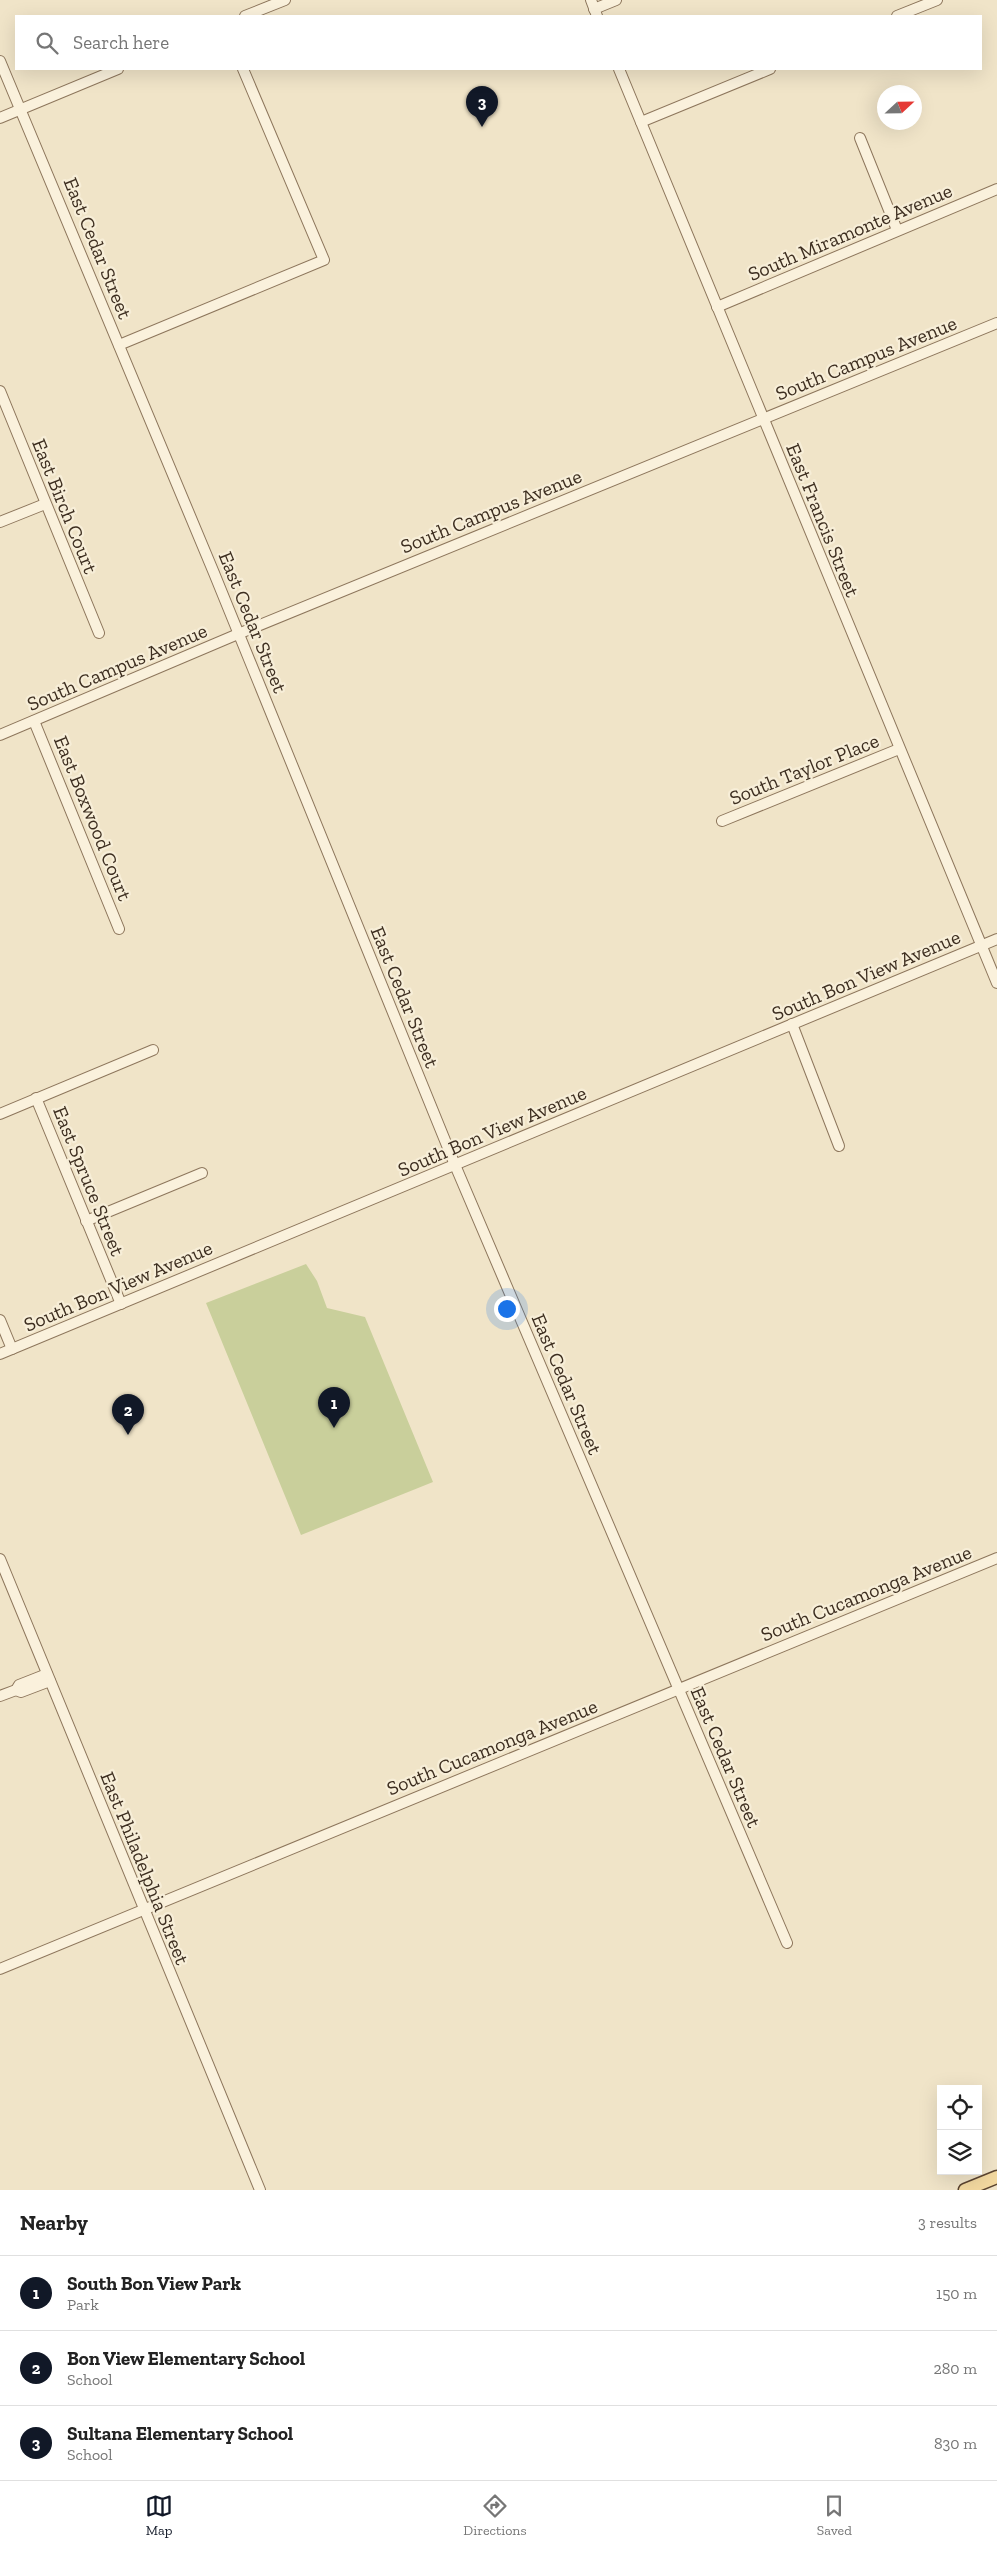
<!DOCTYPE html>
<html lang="en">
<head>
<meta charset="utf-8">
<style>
	:root { --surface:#fff; --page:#f2f2f2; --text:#222; --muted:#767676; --line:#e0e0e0; --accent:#111827 }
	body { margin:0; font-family:"Zilla Slab",serif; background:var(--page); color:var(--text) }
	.controls { position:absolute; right:15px; bottom:15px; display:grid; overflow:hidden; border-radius:0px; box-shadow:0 5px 20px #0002 }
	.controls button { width:45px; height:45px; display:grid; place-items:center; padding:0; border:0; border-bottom:1px solid var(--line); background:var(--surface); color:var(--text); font:25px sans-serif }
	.compass { position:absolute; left:877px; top:85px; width:45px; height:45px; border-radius:50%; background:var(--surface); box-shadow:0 5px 20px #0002; rotate:68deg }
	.you { position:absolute; left:506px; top:1308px; width:18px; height:18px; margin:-12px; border:4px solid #fff; border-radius:50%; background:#1a73e8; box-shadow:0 0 0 8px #1a73e833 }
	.badge { display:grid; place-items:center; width:32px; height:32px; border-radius:50%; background:var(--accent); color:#fff; font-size:16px; font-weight:700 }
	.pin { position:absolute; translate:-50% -41px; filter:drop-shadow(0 1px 2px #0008) }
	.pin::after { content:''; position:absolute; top:26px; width:18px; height:15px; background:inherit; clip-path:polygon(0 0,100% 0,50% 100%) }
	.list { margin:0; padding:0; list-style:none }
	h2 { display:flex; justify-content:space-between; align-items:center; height:65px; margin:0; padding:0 20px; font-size:21px }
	h2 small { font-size:16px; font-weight:400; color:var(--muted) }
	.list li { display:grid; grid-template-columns:32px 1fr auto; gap:15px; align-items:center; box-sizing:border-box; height:75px; padding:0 20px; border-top:1px solid var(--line) }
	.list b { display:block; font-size:19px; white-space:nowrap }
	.list p { margin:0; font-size:16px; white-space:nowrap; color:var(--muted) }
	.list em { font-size:16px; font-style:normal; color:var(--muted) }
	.icon { flex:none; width:28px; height:28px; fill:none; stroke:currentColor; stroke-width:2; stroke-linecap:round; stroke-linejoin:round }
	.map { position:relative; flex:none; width:997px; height:2190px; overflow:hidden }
	.search { position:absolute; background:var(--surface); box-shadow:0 5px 20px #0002; left:15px; right:15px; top:15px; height:55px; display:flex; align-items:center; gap:12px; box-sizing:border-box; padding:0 18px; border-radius:0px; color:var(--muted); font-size:19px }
	.sheet { height:290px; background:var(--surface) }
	nav { display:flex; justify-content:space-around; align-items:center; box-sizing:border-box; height:70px; border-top:1px solid var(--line); background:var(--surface); font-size:14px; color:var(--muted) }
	nav a { display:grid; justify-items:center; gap:2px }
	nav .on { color:var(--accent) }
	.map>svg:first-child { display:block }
</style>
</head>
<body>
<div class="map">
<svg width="997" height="2190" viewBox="0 0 997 2190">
	<rect width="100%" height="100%" fill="#f0e4c8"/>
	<polygon fill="#c9cf9b" points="306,1264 317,1281 327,1308 365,1317 433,1482 301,1535 206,1303"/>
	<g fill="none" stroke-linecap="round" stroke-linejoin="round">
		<g stroke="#8d765c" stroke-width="12">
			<g id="minor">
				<polyline points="591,0 597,16"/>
				<polyline points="594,9 616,0"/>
				<polyline points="245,16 285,0"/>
				<polyline points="897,16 937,0"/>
				<polyline points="0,61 214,573 455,1165 787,1943"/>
				<polyline points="619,69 997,983"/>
				<polyline points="0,118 118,69"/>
				<polyline points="641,122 770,69"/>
				<polyline points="860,138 897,230"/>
				<polyline points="717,307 997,189"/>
				<polyline points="119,345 324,260 243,69"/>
				<polyline points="0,391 99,633"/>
				<polyline points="0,522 45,504"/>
				<polyline points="34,721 119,929"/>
				<polyline points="0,735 238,634 997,323"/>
				<polyline points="722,821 899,749"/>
				<polyline points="792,1024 839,1146"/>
				<polyline points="36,1098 121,1304"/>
				<polyline points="0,1114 153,1050"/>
				<polyline points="86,1221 202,1173"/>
				<polyline points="0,1320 12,1349"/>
				<polyline points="0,1354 997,939"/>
				<polyline points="0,1559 260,2190"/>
				<polyline points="16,1690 21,1692 50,1681"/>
				<polyline points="0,1696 16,1690 19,1685 47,1674"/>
				<polyline points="0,1969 997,1558"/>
			</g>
		</g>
		<g stroke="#5b4430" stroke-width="15">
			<polyline id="major" points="965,2190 997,2177"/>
		</g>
		<use href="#minor" stroke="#faf1dc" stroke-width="10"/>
		<use href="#major" stroke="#f3d9a0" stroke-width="12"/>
	</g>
	<g text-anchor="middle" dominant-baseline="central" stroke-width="4.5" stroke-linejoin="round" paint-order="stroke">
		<g font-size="20" fill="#3d2e20" stroke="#f7eed8">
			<text transform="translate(850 232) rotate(-23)">South Miramonte Avenue</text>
			<text transform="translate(98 248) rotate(68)">East Cedar Street</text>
			<text transform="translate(866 358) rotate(-22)">South Campus Avenue</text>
			<text transform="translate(65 506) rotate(68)">East Birch Court</text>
			<text transform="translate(491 511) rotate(-22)">South Campus Avenue</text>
			<text transform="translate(823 520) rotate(68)">East Francis Street</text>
			<text transform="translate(253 622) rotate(68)">East Cedar Street</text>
			<text transform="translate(117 667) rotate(-23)">South Campus Avenue</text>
			<text transform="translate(804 769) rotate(-22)">South Taylor Place</text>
			<text transform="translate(93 818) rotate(68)">East Boxwood Court</text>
			<text transform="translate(866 975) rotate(-23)">South Bon View Avenue</text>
			<text transform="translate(405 997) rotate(68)">East Cedar Street</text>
			<text transform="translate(492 1131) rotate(-23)">South Bon View Avenue</text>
			<text transform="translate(89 1181) rotate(68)">East Spruce Street</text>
			<text transform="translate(118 1286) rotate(-23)">South Bon View Avenue</text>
			<text transform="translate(567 1384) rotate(67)">East Cedar Street</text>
			<text transform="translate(866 1593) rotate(-22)">South Cucamonga Avenue</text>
			<text transform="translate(492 1747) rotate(-22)">South Cucamonga Avenue</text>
			<text transform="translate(726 1757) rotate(67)">East Cedar Street</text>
			<text transform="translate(145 1868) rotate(68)">East Philadelphia Street</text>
		</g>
	</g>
</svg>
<div class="controls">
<button><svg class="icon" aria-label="locate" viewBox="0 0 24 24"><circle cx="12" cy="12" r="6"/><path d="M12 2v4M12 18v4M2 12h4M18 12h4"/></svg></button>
<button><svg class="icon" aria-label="layers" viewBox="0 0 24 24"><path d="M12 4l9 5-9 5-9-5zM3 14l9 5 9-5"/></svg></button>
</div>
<svg class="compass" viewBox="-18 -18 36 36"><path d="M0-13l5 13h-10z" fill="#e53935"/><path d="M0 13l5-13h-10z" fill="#767676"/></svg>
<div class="you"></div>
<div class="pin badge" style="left:334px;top:1428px">1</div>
<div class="pin badge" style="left:128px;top:1435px">2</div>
<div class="pin badge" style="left:482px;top:127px">3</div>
<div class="search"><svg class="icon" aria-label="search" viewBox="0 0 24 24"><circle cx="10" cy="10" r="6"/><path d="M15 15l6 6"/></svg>Search here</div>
</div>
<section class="sheet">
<h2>Nearby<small>3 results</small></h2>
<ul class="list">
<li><span class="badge">1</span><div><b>South Bon View Park</b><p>Park</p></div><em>150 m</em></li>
<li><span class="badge">2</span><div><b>Bon View Elementary School</b><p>School</p></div><em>280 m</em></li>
<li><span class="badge">3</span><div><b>Sultana Elementary School</b><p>School</p></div><em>830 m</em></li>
</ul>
</section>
<nav>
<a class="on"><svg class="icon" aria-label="map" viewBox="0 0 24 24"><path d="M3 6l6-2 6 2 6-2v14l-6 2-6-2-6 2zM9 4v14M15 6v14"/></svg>Map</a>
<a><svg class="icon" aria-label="directions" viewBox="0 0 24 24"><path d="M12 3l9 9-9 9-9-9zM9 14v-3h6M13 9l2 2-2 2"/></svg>Directions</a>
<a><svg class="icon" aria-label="saved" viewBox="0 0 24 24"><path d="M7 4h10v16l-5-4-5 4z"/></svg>Saved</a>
</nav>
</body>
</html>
